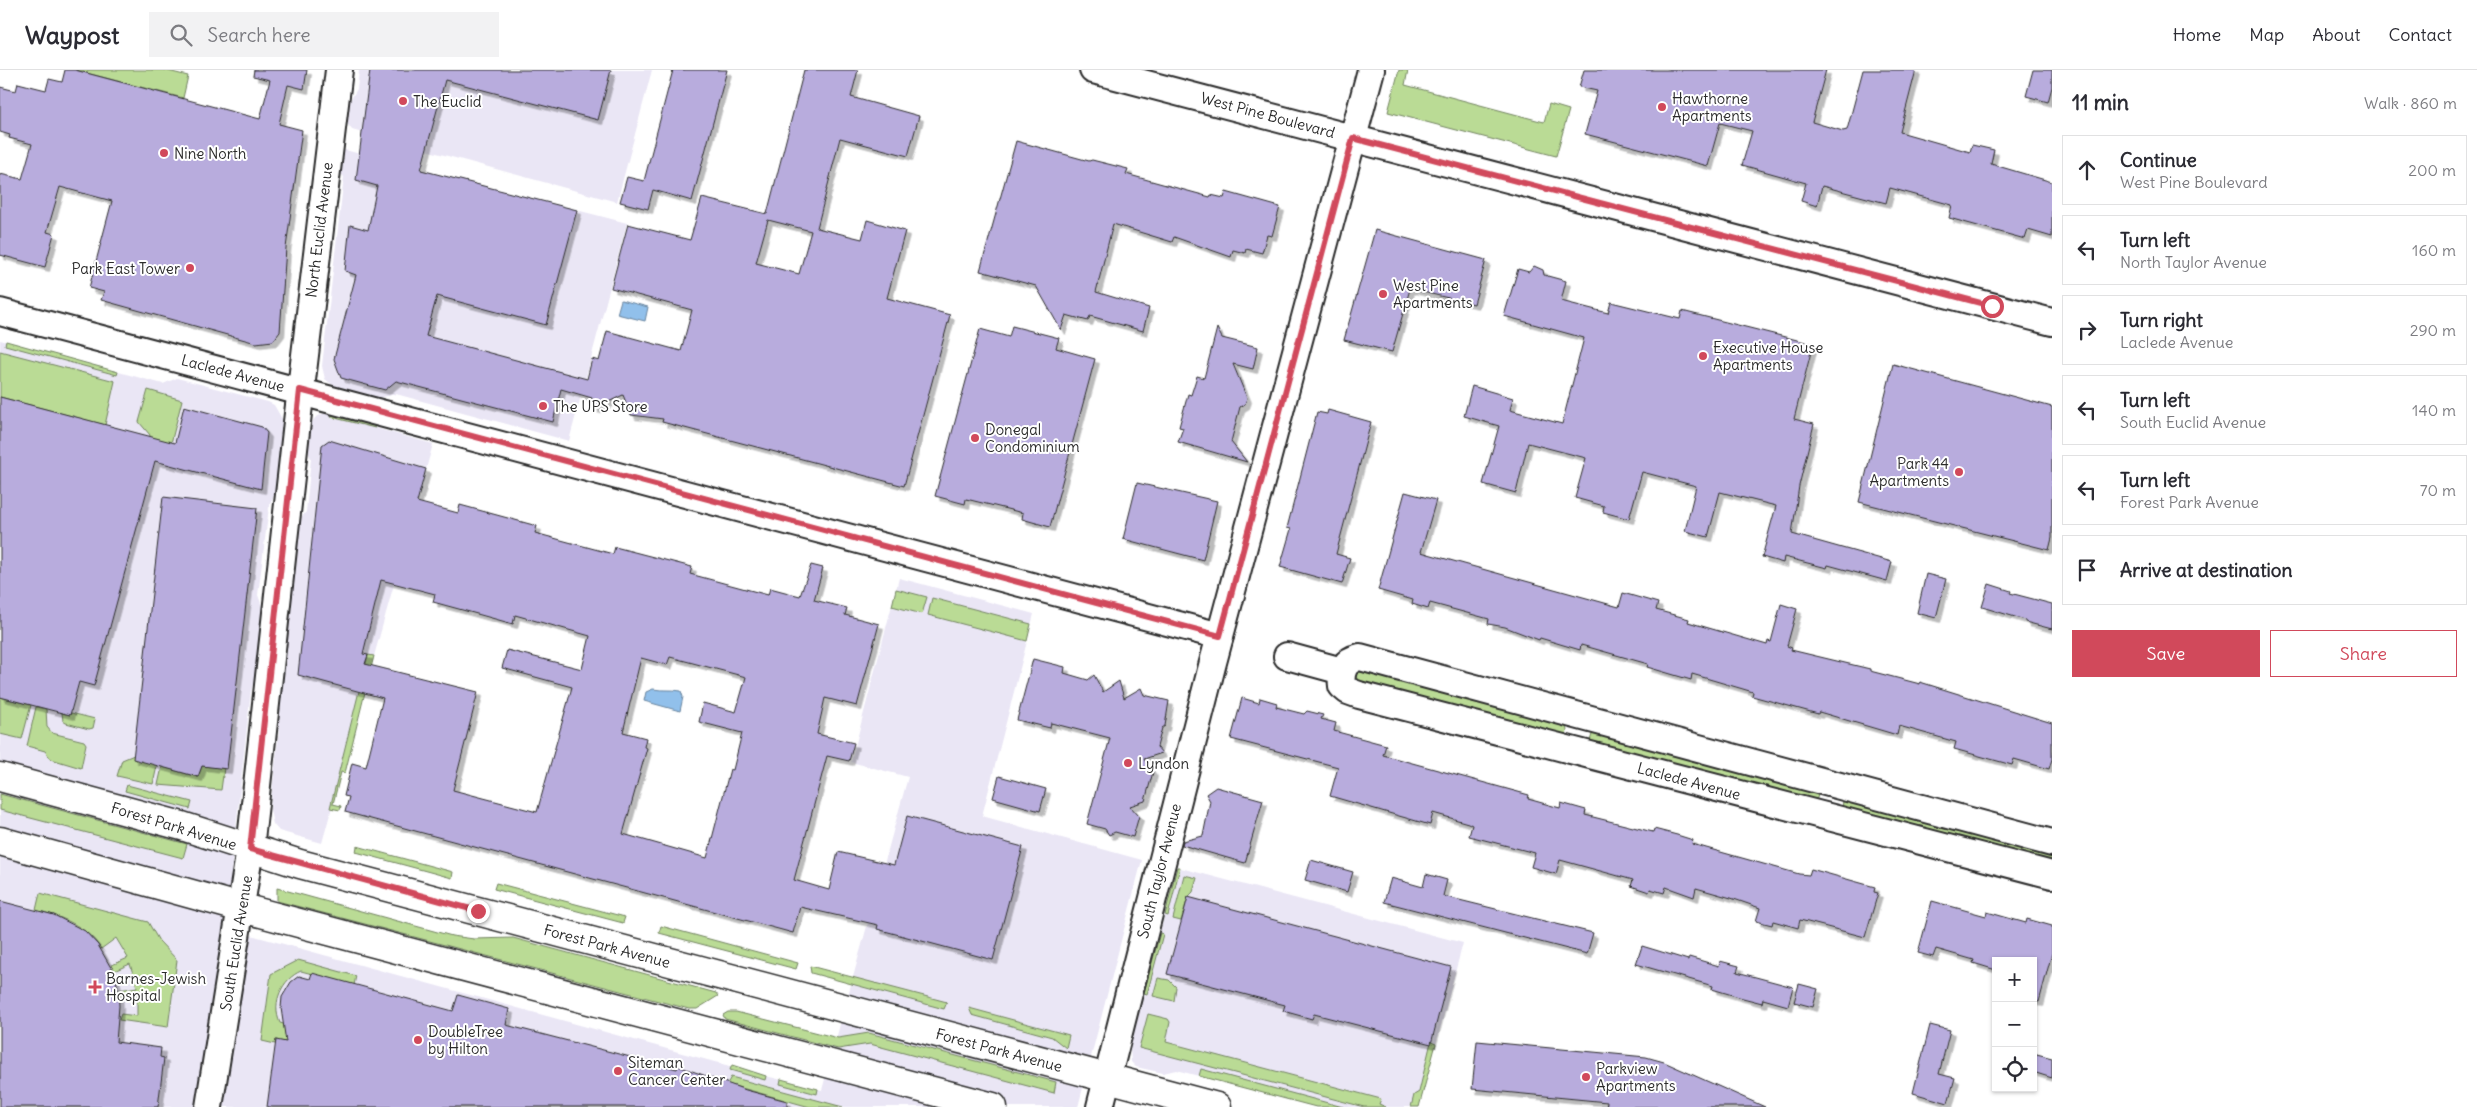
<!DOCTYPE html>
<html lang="en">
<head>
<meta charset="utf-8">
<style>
	:root { --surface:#fff; --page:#f2f2f3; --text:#2b2b33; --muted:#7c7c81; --line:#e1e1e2; --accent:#d1495b }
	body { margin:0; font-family:Delius,sans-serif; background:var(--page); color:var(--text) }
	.controls { position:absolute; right:15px; bottom:15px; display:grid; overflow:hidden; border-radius:0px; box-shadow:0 1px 4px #0004 }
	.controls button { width:45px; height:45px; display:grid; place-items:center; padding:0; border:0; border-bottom:1px solid var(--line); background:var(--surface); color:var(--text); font:25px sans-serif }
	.stop { position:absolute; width:15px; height:15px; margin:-11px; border:4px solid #d1495b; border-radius:50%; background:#fff }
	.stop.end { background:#d1495b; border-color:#fff; box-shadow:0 1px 5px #0008 }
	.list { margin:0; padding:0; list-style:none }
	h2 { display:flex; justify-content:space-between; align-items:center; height:65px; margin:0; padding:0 20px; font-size:21px }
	h2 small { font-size:16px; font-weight:400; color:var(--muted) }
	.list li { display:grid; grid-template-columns:32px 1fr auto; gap:15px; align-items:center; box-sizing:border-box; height:70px; margin:0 10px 10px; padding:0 10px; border:1px solid var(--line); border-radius:0px }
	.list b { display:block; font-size:19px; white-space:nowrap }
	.list p { margin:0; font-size:16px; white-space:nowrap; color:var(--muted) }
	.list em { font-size:16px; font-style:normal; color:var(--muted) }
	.actions { display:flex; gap:10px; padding:15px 20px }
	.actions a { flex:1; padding:11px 0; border:1px solid var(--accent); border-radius:0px; text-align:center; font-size:18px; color:var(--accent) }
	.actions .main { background:var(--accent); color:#fff }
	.icon { flex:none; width:28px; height:28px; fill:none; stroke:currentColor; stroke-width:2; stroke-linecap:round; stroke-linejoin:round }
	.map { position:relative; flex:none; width:2052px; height:1037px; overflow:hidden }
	header { display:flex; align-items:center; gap:30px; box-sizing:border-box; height:70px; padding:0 25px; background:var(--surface); border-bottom:1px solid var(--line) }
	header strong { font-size:24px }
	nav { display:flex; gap:28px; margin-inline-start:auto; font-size:18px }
	.search { width:350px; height:45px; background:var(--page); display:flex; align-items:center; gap:12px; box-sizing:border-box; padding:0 18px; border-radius:0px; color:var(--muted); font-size:19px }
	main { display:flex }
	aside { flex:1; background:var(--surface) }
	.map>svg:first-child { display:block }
</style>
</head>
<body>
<header>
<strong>Waypost</strong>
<div class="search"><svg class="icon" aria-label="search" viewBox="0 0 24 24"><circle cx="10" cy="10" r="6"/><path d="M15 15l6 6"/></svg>Search here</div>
<nav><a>Home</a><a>Map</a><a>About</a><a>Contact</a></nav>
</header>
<main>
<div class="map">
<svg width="2052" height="1037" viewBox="0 0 2052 1037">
	<defs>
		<filter id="shadow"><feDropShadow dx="4.5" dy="4.5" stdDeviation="0" flood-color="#0004"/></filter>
	</defs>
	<rect width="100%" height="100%" fill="#fff"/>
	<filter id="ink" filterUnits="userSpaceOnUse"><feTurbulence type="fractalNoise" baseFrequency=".02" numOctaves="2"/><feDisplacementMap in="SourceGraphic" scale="10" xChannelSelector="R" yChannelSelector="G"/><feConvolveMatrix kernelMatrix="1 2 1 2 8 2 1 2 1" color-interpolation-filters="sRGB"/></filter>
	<g filter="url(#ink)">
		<g fill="#eae6f5">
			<polygon points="359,0 652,0 617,132 352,60 347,53 349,32 357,19"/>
			<polygon points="345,80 627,153 569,371 396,324 379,328 334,316 325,309 322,296 344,107 337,99 342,81"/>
			<polygon points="0,270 163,314 177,308 268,332 274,335 282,349 276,420 269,437 258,525 263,539 256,605 251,620 225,858 766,1006 822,1020 908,707 851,692 899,508 1034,544 982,746 1142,790 1078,1037 0,1037"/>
			<polygon points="326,342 372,352 375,358 433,374 322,773 279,761 273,754 270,739 279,662 277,615 298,451 306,442 311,388 307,380 308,358 315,348"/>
			<polygon points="1177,797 1463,873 1419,1037 1316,1037 1176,1000 1163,1003 1136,997 1131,992 1130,977"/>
		</g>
		<g fill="#badb95" stroke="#728360">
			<polygon points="75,0 164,0 188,6 183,28"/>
			<polygon points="1399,0 1408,0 1405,15 1544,52 1549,34 1569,40 1556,86 1388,42"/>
			<polygon points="6,271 118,302 117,305 5,275"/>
			<polygon points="0,281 115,311 105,355 0,327"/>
			<polygon points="148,320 182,330 167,389 145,383 150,365 139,352"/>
			<polygon points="333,341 372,352 375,358 331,347"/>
			<polygon points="896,519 927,527 922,544 892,536"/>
			<polygon points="932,528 1031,554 1027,571 928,545"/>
			<polygon points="368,585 374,586 345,703 341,702 333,734 341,736 340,740 330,738"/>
			<polygon points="1356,599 1566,652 1567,662 1564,666 1361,615 1353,610"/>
			<polygon points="0,627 31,635 22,669 0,664"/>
			<polygon points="36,637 46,639 47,657 52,663 84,671 86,674 81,698 51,689 45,681 27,676"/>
			<polygon points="62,643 70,645 71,643 95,649 93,658 89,659 66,653 63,651"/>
			<polygon points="1593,661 1817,719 1818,725 1816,731 1592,676 1590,671"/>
			<polygon points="134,685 157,696 153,714 117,706 122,690"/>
			<polygon points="202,696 224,698 221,720 158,715 162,697 198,707"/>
			<polygon points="127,715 192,732 190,739 125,721"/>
			<polygon points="0,724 187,774 183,788 0,740"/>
			<polygon points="1843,730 2052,779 2052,799 1842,741"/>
			<polygon points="357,776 453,802 452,808 356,782"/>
			<polygon points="1177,797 1180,797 1168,846 1165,845"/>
			<polygon points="1184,805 1197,808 1193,822 1188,827 1181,851 1173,849"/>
			<polygon points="496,813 625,847 623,853 494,819"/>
			<polygon points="277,818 452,866 474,869 513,868 716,923 718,926 697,939 689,939 277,831"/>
			<path d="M 40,823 L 148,852 L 159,871 L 177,890 L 168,957 L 119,950 L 121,944 L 137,946 L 137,924 L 120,926 L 119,920 L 137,917 L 130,894 L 114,901 L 112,895 L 128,888 L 116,868 L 101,879 C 87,856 60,846 36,840 Z"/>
			<polygon points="661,856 798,893 796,899 659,863"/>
			<polygon points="1160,863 1163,864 1147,924 1144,923"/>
			<path d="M 298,890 L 356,906 L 354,915 L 301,901 C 282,909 271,933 280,953 L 297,958 L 292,974 L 276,970 L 275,974 L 262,971 L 271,904 Z"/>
			<polygon points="810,896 947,932 944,939 811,903"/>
			<polygon points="1158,908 1169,910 1176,917 1174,931 1153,926"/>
			<polygon points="969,938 1069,965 1066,978 1052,967 972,945"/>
			<polygon points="728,942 736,942 838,968 869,963 1056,1012 1054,1023 870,974 838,979 725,949 723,945"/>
			<polygon points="1148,944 1168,949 1170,952 1166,972 1381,1029 1379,1034 1386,1037 1364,1037 1139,978"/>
			<polygon points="1431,972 1436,974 1419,1037 1411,1037 1414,1025 1419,1022"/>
			<polygon points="732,995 766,1006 765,1010 730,1000"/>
			<polygon points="1201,999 1343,1037 1316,1037 1199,1006"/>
			<polygon points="731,1007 843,1037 810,1037 727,1014"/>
			<polygon points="781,1009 818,1019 817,1024 780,1014"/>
		</g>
		<g fill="#91c0eb" stroke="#68849e">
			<polygon points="621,230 648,237 645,251 617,244"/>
			<path d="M 653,619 C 663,621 671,619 681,621 L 683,627 L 680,641 L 644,631 L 646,622 Z"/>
		</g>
		<g fill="#b8acdd" stroke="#2b2b2b" fill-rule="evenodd" filter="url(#shadow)">
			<polygon points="65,0 75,0 260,49 270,10 253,6 254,0 307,0 304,19 288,15 279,54 302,60 286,178 280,262 273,271 256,273 101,230 104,222 89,218 112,131 60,117 47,162 54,164 45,197 0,185 0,104 22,109 32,74 9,68 10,65 0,62 0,17 16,21 18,13 46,20 49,9 62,12"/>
			<path d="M 370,0 L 611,0 L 598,50 L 445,10 L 421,100 L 577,140 L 546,255 L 437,226 L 426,266 L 587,309 L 592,289 L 599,291 L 607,261 L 681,281 L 692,240 L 611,218 L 628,154 L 690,170 L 702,128 L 767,144 L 804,0 L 858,0 L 851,27 L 919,46 L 908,86 L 840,68 L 817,158 L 862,169 L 867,150 L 905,161 L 887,228 L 950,245 L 904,416 L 662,352 L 663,349 L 631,345 L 623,325 L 594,339 L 592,328 L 561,319 L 553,352 L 396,311 L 385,320 L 341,308 L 334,289 L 356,205 L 345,201 L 350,155 L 368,160 L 377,116 L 356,110 ZM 768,150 L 811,161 L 799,204 L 756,193 Z"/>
			<polygon points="673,0 727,0 692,131 653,120 648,139 620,132 627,107 644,111"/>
			<polygon points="1584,0 1826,0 1812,52 1843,61 1847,60 1863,0 1916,0 1900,62 1970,82 1972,75 1994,80 1991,94 2052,112 2052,167 2028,160 2025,169 1949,148 1952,135 1890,118 1886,133 1822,116 1817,136 1801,131 1806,113 1742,95 1752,61 1720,53 1708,96 1585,64 1597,21 1579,17"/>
			<polygon points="2033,0 2052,0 2052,17 2048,32 2026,26"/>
			<polygon points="1016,71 1089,91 1092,90 1128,99 1126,104 1210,127 1211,125 1224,128 1226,122 1280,137 1272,166 1267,165 1262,183 1246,179 1245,183 1233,180 1231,187 1174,167 1172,172 1113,154 1096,222 1149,238 1143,261 1090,246 1088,251 1066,245 1061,260 1036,216 980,201"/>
			<polygon points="1375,160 1486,190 1474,234 1410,219 1392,282 1344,270"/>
			<polygon points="1534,196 1543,200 1544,205 1566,211 1561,231 1608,243 1611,232 1680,249 1682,241 1813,274 1794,349 1814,354 1799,416 1792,464 1892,492 1887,511 1828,495 1827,498 1784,487 1783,493 1762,487 1776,436 1720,422 1708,467 1685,461 1696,416 1642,402 1629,449 1603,442 1604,436 1575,428 1586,388 1528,373 1516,423 1483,414 1499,356 1464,346 1472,316 1513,328 1510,340 1562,354 1584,268 1504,246 1518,199 1529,202"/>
			<polygon points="1012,256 1059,268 1056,278 1095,289 1050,457 1022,449 1023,443 966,429 965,434 935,426 980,259 1009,267"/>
			<polygon points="1217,258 1222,268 1258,277 1253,299 1233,294 1247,328 1245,334 1240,337 1231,372 1247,392 1178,372 1183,358 1179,357 1188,324 1191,325 1197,306 1204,308"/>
			<polygon points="1893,294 2052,337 2052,468 2049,480 1859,432"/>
			<polygon points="0,327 175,373 184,336 262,357 267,363 261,419 155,391 94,616 79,612 70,645 0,627"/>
			<polygon points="1328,340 1371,352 1336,484 1350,488 1342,514 1280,497 1291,459 1287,458 1317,342 1327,344"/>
			<path d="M 329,370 L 426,399 L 417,432 L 458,443 L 460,435 L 537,456 L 535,463 L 613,484 L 615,477 L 692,497 L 690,504 L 768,525 L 770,518 L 800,526 L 811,495 L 823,498 L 814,530 L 847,538 L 845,545 L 879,554 L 857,636 L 825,628 L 817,664 L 854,673 L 849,691 L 827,686 L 794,810 L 829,820 L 838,782 L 894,795 L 907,746 L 1023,777 L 993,890 L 877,859 L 878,855 L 800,837 L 793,863 L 345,742 L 349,727 L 344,726 L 352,693 L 366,697 L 383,628 L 298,605 L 322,375 ZM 381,510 L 435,524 L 433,532 L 477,544 L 513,554 L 515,545 L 590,566 L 582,599 L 507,580 L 502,598 L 572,617 L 537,742 L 453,720 L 478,622 L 365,594 L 368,585 L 363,584 ZM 670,587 L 746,607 L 736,642 L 703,633 L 699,652 L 742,663 L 733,700 L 730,699 L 707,788 L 623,764 L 647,678 L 644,677 L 646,668 L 623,662 L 641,588 L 667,595 Z"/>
			<polygon points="1137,413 1217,431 1203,490 1123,469"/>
			<polygon points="1405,422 1436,430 1421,482 1619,537 1623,523 1658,533 1656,540 1689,549 1688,552 1767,575 1768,571 1771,572 1781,534 1797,539 1787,576 1792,578 1791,580 1870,599 1870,601 1920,614 1920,612 2052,653 2052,689 2049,699 2014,689 2012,695 1954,679 1956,672 1899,656 1897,665 1819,642 1818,644 1752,626 1753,622 1692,604 1691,610 1647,597 1648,594 1581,575 1580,580 1540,568 1539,570 1505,557 1488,554 1489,549 1430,533 1428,539 1412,534 1413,530 1378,520"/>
			<polygon points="163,427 257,438 227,699 202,696 198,707 133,689"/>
			<polygon points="1926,504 1946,509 1936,548 1917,543"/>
			<polygon points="1989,514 2011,521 2010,523 2052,534 2052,559 2025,552 2025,550 1982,537"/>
			<polygon points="1033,589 1065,597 1064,603 1088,610 1094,605 1103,622 1119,611 1124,628 1141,618 1144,625 1169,631 1165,656 1162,658 1157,677 1162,683 1144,689 1153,702 1145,731 1130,736 1139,746 1133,767 1115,762 1109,765 1105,759 1087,754 1110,668 1051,653 1050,658 1017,650"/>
			<polygon points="1242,628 1259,633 1260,628 1277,633 1276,637 1304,644 1307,641 1323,645 1321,649 1336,653 1334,661 1386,675 1383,685 1529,725 1528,729 1560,738 1561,733 1586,740 1585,745 1653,762 1654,759 1677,765 1693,770 1692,774 1799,804 1809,805 1811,799 1875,817 1874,822 1878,823 1865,867 1800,850 1798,858 1773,851 1772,855 1756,851 1760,838 1731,828 1696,818 1694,827 1666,817 1664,823 1650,819 1649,822 1631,816 1633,810 1560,790 1556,804 1531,797 1535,783 1469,766 1472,755 1468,753 1433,743 1430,755 1330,726 1338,697 1231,669"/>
			<polygon points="999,706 1046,719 1040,741 993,728"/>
			<polygon points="1216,717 1263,730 1245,793 1182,775 1183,771 1203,766 1210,731 1206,724"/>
			<polygon points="1311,790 1353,802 1347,822 1305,810"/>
			<polygon points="1426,804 1447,810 1443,826 1593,863 1587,884 1384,832 1391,808 1423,817"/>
			<polygon points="1188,827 1451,897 1431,974 1314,944 1312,949 1283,941 1285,935 1167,904"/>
			<polygon points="0,831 54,845 85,861 98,875 114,903 118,918 119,936 116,972 161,978 160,987 164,988 158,1037 0,1037"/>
			<polygon points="1932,831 1986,846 1987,842 2026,853 2027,849 2052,856 2052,883 2039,932 2033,931 2033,891 1996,891 1996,900 1973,893 1974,890 1936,879 1933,887 1918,883"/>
			<polygon points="1642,876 1688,890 1689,887 1719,896 1720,891 1739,896 1737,902 1793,917 1788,936 1763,929 1762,933 1739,927 1712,919 1713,916 1636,894"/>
			<polygon points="312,903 453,941 458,925 509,939 506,955 677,999 678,996 746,1020 787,1031 787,1037 267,1037 276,970 286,972 281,938 282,927 291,912 299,906 310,909"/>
			<polygon points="1799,914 1818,919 1813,937 1794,932"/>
			<polygon points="1930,955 1950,960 1939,1004 1955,1008 1948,1033 1913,1023"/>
			<polygon points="1477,971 1646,987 1664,992 1765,1037 1606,1037 1607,1032 1472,1019"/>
			<polygon points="2033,983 2052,988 2052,1008 2033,1002"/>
		</g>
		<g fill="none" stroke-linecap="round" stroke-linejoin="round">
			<g stroke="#2b2b2b" stroke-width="30">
				<g id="minor">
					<polyline points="1093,0 2052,252"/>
					<polyline points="0,242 1220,566"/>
					<polyline points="1287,586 1342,601"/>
					<path d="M 2052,773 L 1360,587 C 1345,590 1340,600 1342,616 L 1348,621 L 1359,625 L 2052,805"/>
					<polyline points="209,1037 250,779 297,352 339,0"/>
					<polyline points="1100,1037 1212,596 1371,0"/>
				</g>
			</g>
			<g stroke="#2b2b2b" stroke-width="31">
				<g id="major">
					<polyline points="0,707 182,756 300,794 1217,1037"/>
					<polyline points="0,771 242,838 993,1037"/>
				</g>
			</g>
			<use href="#minor" stroke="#fff" stroke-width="26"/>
			<use href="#major" stroke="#fff" stroke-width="28"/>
		</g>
	</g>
	<g fill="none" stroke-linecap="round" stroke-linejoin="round" filter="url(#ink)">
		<polyline stroke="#d1495b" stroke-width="6" points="478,841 250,779 300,320 1220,566 1353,68 1992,236"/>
	</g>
	<g fill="#d1495b" stroke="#fff" stroke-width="2">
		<circle cx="403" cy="31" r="5"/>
		<circle cx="1662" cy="37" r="5"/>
		<circle cx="164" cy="83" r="5"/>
		<circle cx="190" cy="198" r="5"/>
		<circle cx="1383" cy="224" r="5"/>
		<circle cx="1703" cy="286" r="5"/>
		<circle cx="543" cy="336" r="5"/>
		<circle cx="975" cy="368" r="5"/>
		<circle cx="1959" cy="402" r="5"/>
		<circle cx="1128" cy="693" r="5"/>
		<path d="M92.5 909.5h5v5h5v5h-5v5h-5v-5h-5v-5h5z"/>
		<circle cx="418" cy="970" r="5"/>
		<circle cx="618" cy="1001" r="5"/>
		<circle cx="1586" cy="1007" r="5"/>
	</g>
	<g text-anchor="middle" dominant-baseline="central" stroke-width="4" stroke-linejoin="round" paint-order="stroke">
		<g font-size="15" fill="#2b2b2b" stroke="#fff" text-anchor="start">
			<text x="1672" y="28">Hawthorne<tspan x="1672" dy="17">Apartments</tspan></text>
			<text x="413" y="31">The Euclid</text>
			<text x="174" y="83">Nine North</text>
			<text x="180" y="198" text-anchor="end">Park East Tower</text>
			<text x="1393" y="215">West Pine<tspan x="1393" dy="17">Apartments</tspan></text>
			<text x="1713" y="277">Executive House<tspan x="1713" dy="17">Apartments</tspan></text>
			<text x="553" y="336">The UPS Store</text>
			<text x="985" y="359">Donegal<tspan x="985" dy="17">Condominium</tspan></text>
			<text x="1949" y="393" text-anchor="end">Park 44<tspan x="1949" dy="17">Apartments</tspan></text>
			<text x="1138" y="693">Lyndon</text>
			<text x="106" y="908">Barnes-Jewish<tspan x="106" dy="17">Hospital</tspan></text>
			<text x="428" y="961">DoubleTree<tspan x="428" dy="17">by Hilton</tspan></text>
			<text x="628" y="992">Siteman<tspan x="628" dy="17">Cancer Center</tspan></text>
			<text x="1596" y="998">Parkview<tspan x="1596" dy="17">Apartments</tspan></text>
		</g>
		<g font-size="15" fill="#2b2b2b" stroke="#fff">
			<text transform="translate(1268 45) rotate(15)">West Pine Boulevard</text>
			<text transform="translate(319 160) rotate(-83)">North Euclid Avenue</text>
			<text transform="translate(233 303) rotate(15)">Laclede Avenue</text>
			<text transform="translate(1689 711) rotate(15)">Laclede Avenue</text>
			<text transform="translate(174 756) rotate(17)">Forest Park Avenue</text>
			<text transform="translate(1159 801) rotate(-76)">South Taylor Avenue</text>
			<text transform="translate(236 873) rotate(-81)">South Euclid Avenue</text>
			<text transform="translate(607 876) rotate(15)">Forest Park Avenue</text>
			<text transform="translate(999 980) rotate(15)">Forest Park Avenue</text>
		</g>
	</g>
</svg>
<div class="controls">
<button>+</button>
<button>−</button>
<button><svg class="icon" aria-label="locate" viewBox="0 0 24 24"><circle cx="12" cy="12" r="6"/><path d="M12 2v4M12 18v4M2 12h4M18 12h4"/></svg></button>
</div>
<div class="stop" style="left:1992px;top:236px"></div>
<div class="stop end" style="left:478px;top:841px"></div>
</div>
<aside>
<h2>11 min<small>Walk · 860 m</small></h2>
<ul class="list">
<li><svg class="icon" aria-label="ahead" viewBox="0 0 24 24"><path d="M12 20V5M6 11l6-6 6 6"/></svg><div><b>Continue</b><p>West Pine Boulevard</p></div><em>200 m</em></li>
<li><svg class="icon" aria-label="left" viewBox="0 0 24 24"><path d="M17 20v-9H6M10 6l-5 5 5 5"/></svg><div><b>Turn left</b><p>North Taylor Avenue</p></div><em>160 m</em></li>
<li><svg class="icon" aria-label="right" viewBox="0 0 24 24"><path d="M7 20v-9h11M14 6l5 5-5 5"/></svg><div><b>Turn right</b><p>Laclede Avenue</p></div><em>290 m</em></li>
<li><svg class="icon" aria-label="left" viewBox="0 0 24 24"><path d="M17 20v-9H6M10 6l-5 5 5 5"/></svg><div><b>Turn left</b><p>South Euclid Avenue</p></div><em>140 m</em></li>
<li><svg class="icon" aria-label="left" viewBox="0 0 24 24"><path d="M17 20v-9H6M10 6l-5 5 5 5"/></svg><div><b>Turn left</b><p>Forest Park Avenue</p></div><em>70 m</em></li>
<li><svg class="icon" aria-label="arrive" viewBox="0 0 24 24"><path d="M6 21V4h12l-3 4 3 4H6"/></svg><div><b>Arrive at destination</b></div></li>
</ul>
<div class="actions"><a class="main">Save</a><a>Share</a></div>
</aside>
</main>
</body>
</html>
